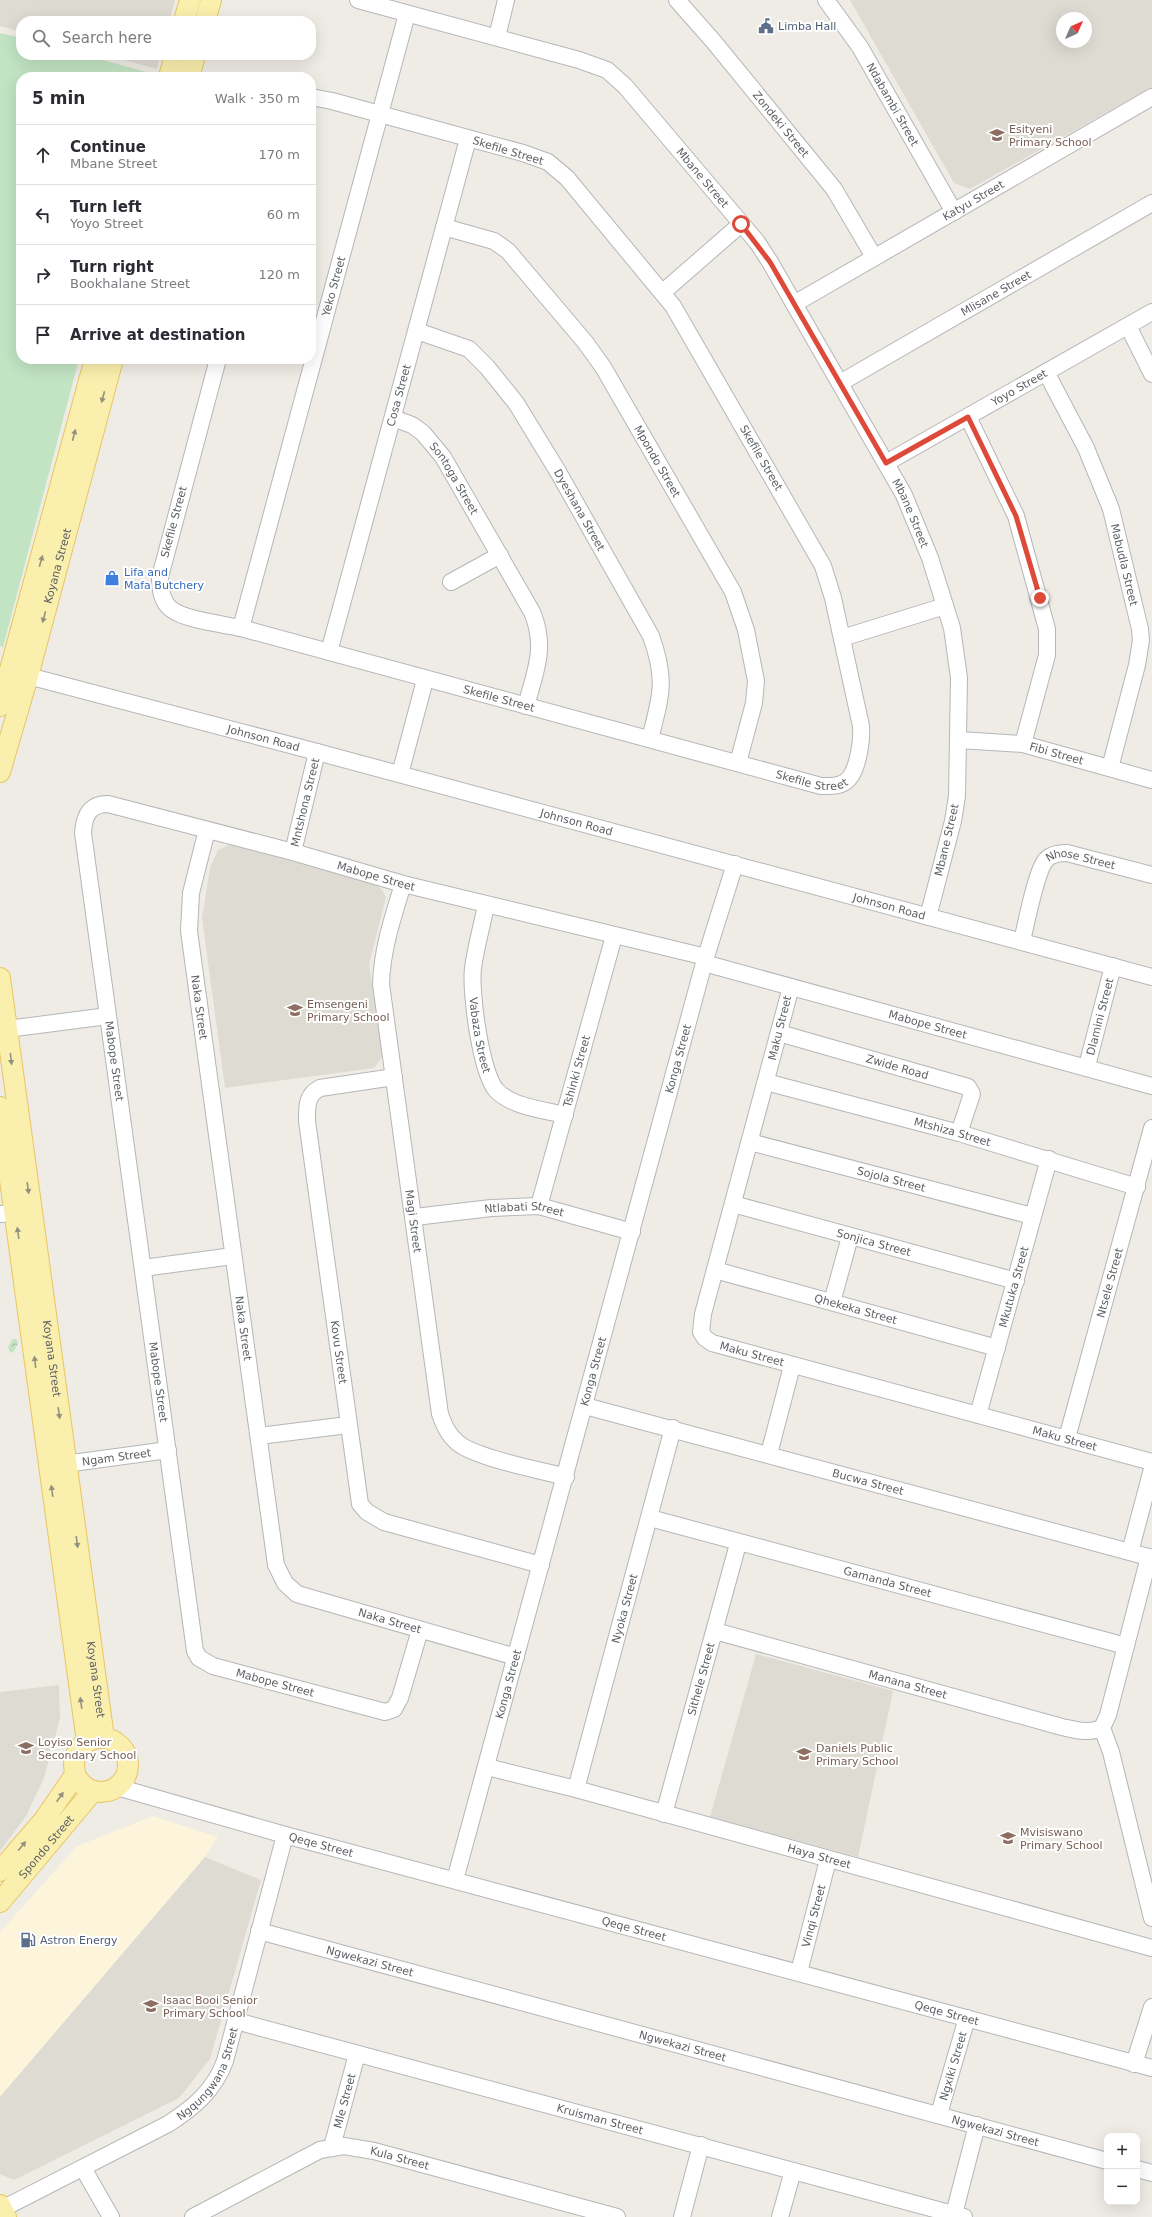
<!DOCTYPE html>
<html lang="en">
<head>
<meta charset="utf-8">
<style>
	:root { --surface:#fff; --page:#f2f2f3; --text:#2b2b33; --muted:#7c7c81; --line:#e1e1e2 }
	body { margin:0; font-family:"DejaVu Sans",sans-serif; background:var(--page); color:var(--text) }
	.controls { position:absolute; right:12px; bottom:12px; display:grid; overflow:hidden; border-radius:8px; box-shadow:0 4px 16px #0002 }
	.controls button { width:36px; height:36px; display:grid; place-items:center; padding:0; border:0; border-bottom:1px solid var(--line); background:var(--surface); color:var(--text); font:20px sans-serif }
	.compass { position:absolute; left:1056px; top:12px; width:36px; height:36px; border-radius:50%; background:var(--surface); box-shadow:0 4px 16px #0002; rotate:45deg }
	.stop { position:absolute; width:12px; height:12px; margin:-9px; border:3px solid #de4a3a; border-radius:50%; background:#fff }
	.stop.end { background:#de4a3a; border-color:#fff; box-shadow:0 1px 4px #0008 }
	.list { margin:0; padding:0; list-style:none }
	h2 { display:flex; justify-content:space-between; align-items:center; height:52px; margin:0; padding:0 16px; font-size:17px }
	h2 small { font-size:13px; font-weight:400; color:var(--muted) }
	.list li { display:grid; grid-template-columns:26px 1fr auto; gap:12px; align-items:center; box-sizing:border-box; height:60px; padding:0 16px; border-top:1px solid var(--line) }
	.list b { display:block; font-size:15px; white-space:nowrap }
	.list p { margin:0; font-size:13px; white-space:nowrap; color:var(--muted) }
	.list em { font-size:13px; font-style:normal; color:var(--muted) }
	.icon { flex:none; width:22px; height:22px; fill:none; stroke:currentColor; stroke-width:2; stroke-linecap:round; stroke-linejoin:round }
	.map { position:relative; flex:none; width:1152px; height:2217px; overflow:hidden }
	.search { position:absolute; background:var(--surface); box-shadow:0 4px 16px #0002; left:16px; top:16px; width:300px; height:44px; display:flex; align-items:center; gap:10px; box-sizing:border-box; padding:0 14px; border-radius:16px; color:var(--muted); font-size:15px }
	.panel { position:absolute; background:var(--surface); box-shadow:0 4px 16px #0002; left:16px; top:72px; width:300px; height:292px; border-radius:16px }
	.map>svg:first-child { display:block }
</style>
</head>
<body>
<div class="map">
<svg width="1152" height="2217" viewBox="0 0 1152 2217">
	<defs>
		<pattern id="forest-crowns" width="20" height="18" patternUnits="userSpaceOnUse"><rect width="20" height="18" fill="#c2e4c3"/><path d="M2 6a3 3 0 1 1 6 0M12 15a3 3 0 1 1 6 0" fill="none" stroke="#a1bca2"/></pattern>
	</defs>
	<rect width="100%" height="100%" fill="#eeece4"/>
	<polygon fill="#fcf5dc" points="153,1816 218,1837 205,1857 0,2097 0,1932 77,1846"/>
	<g fill="#dedbd3" fill-rule="evenodd">
		<polygon points="0,0 175,0 169,21 21,21 21,32 0,26"/>
		<path d="M 850,0 L 1152,0 L 1152,87 L 970,189 L 954,183 ZM 1062,18 L 1086,18 L 1086,42 L 1062,42 Z"/>
		<polygon points="106,55 160,55 157,69"/>
		<polygon points="231,844 376,885 382,890 386,897 369,965 384,1055 374,1068 225,1088 202,918 210,868 218,850"/>
		<polygon points="756,1654 893,1691 858,1857 710,1817"/>
		<polygon points="59,1685 60,1718 44,1778 26,1816 0,1851 0,1692"/>
		<polygon points="205,1857 261,1880 210,2059 179,2098 14,2180 0,2174 0,2097"/>
	</g>
	<polygon fill="#c2e4c3" points="0,33 21,38 21,55 84,55 154,74 153,77 21,77 21,359 79,359 3,647 0,646"/>
	<polygon fill="url(#forest-crowns)" points="16,1339 18,1343 14,1351 10,1353 8,1347 12,1340"/>
	<g fill="none" stroke-linecap="round" stroke-linejoin="round">
		<g stroke="#b5b6ba" stroke-width="18">
			<g id="minor">
				<path id="s1" d="M 358,0 L 579,60 L 607,70 L 625,86 L 757,242 L 770,262 L 904,495 L 930,558 L 952,628 L 959,678 L 957,796 L 953,821 L 928,917"/>
				<path id="s2" d="M 677,0 L 714,42 L 834,189 L 874,257"/>
				<path id="s3" d="M 826,0 L 860,47 L 954,212"/>
				<polyline points="497,37 506,0"/>
				<path id="s4" d="M 444,227 L 494,241 L 508,251 L 585,342 L 603,367 L 733,592 L 746,630 L 756,681 L 754,703 L 738,763"/>
				<polyline points="663,292 741,224"/>
				<path id="s5" d="M 794,304 L 1152,97"/>
				<polyline points="1128,326 1152,374"/>
				<path id="s6" d="M 417,331 L 469,349 L 487,367 L 516,403 L 557,470 L 651,636 C 667,681 661,695 650,739"/>
				<path id="s7" d="M 218,359 L 160,577 C 160,588 161,601 171,609 C 185,620 222,624 241,628 L 821,786 C 829,786 838,787 845,782 C 858,774 862,740 861,726 L 833,598 L 823,566 L 673,306 L 567,178 L 548,162 L 523,153 L 332,101 L 311,97"/>
				<path id="s8" d="M 1046,372 L 1086,448 L 1111,509 L 1140,629 L 1141,640 L 1137,665 L 1110,768"/>
				<path id="s9" d="M 840,383 L 1152,203"/>
				<polyline points="968,417 1016,516 1047,629 1047,655 1023,744"/>
				<path id="s10" d="M 393,418 L 412,425 L 423,433 L 443,457 L 532,612 C 547,647 535,672 526,706"/>
				<path id="s11" d="M 886,463 L 1152,312"/>
				<polyline points="451,582 500,555"/>
				<path id="s12" d="M 241,628 L 407,14"/>
				<polyline points="842,638 945,606"/>
				<path id="s13" d="M 329,652 L 468,139"/>
				<path id="s14" d="M 17,673 L 317,752 L 1152,977"/>
				<path id="s15" d="M 959,740 L 1023,744 L 1152,780"/>
				<polyline points="400,774 425,680"/>
				<path id="s16" d="M 207,830 L 191,893 L 189,931 L 276,1565 L 285,1583 L 297,1594 L 516,1657"/>
				<path id="s17" d="M 293,852 L 317,752"/>
				<path id="s18" d="M 403,884 C 393,917 382,949 381,984 L 440,1414 C 444,1425 448,1435 458,1443 C 476,1458 540,1470 566,1477"/>
				<path id="s19" d="M 486,905 C 482,926 476,946 473,968 C 470,991 481,1075 497,1091 C 513,1107 544,1110 565,1115"/>
				<path id="s20" d="M 1022,941 C 1026,924 1036,873 1045,861 C 1050,854 1059,853 1067,853 L 1152,875"/>
				<path id="s21" d="M 704,963 L 1152,1086"/>
				<path id="s22" d="M 791,987 L 703,1314 L 701,1332 L 705,1338 L 712,1343 L 1152,1462"/>
				<polyline points="7,1029 108,1016"/>
				<path id="s23" d="M 779,1033 L 968,1087 L 972,1094 L 959,1133"/>
				<path id="s24" d="M 1087,1066 L 1113,966"/>
				<path id="s25" d="M 394,1077 L 320,1088 C 306,1095 307,1107 307,1121 L 360,1504 L 367,1512 L 384,1522 L 541,1565"/>
				<path id="s26" d="M 766,1082 L 959,1133 L 1137,1187"/>
				<path id="s27" d="M 750,1142 L 1032,1216"/>
				<path id="s28" d="M 733,1204 L 1016,1281"/>
				<path id="s29" d="M 539,1206 L 614,936"/>
				<polyline points="0,1214 15,1213"/>
				<path id="s30" d="M 415,1217 L 491,1208 L 539,1206 L 632,1232"/>
				<polyline points="143,1268 233,1256"/>
				<path id="s31" d="M 715,1270 L 997,1348"/>
				<polyline points="832,1302 850,1237"/>
				<path id="s32" d="M 585,1406 L 1152,1558"/>
				<path id="s33" d="M 978,1415 L 1049,1159"/>
				<polyline points="259,1436 348,1425"/>
				<path id="s34" d="M 1067,1438 L 1152,1128"/>
				<polyline points="769,1454 792,1366"/>
				<path id="s35" d="M 65,1464 L 168,1450"/>
				<path id="s36" d="M 650,1518 L 1126,1646"/>
				<polyline points="1130,1552 1152,1469"/>
				<path id="s37" d="M 420,1630 L 400,1698 L 394,1709 L 385,1712 L 213,1666 L 199,1658 L 195,1651 L 83,833 C 84,816 89,804 108,804 L 293,852 L 403,884 L 706,957"/>
				<path id="s38" d="M 715,1631 L 1062,1727 C 1076,1730 1088,1734 1102,1728 L 1108,1715 L 1149,1557"/>
				<polyline points="1102,1728 1111,1752 1152,1918"/>
				<path id="s39" d="M 487,1767 L 576,1789 L 1152,1948"/>
				<path id="s40" d="M 117,1787 L 285,1835 L 1152,2068"/>
				<path id="s41" d="M 576,1789 L 673,1428"/>
				<path id="s42" d="M 664,1814 L 738,1544"/>
				<path id="s43" d="M 455,1880 L 704,963 L 735,864"/>
				<path id="s44" d="M 259,1931 L 1107,2161"/>
				<path id="s45" d="M 799,1972 L 828,1860"/>
				<path id="s46" d="M 236,2021 L 964,2217"/>
				<polyline points="1134,2064 1152,2007"/>
				<path id="s47" d="M 939,2114 L 967,2018"/>
				<path id="s48" d="M 332,2147 L 357,2054"/>
				<polyline points="83,2168 111,2217"/>
				<polyline points="1137,2169 1152,2173"/>
				<path id="s49" d="M 2,2209 L 168,2124 C 193,2108 214,2091 225,2061 L 285,1835"/>
				<polyline points="954,2214 977,2125"/>
				<path id="s50" d="M 193,2217 L 320,2150 L 344,2146 L 374,2151 L 617,2217"/>
				<polyline points="682,2217 701,2145"/>
				<polyline points="780,2217 793,2171"/>
			</g>
		</g>
		<g stroke="#e8c663" stroke-width="22">
			<g id="major">
				<polyline points="184,21 190,0"/>
				<polyline points="205,21 211,0"/>
				<polyline points="169,77 175,55"/>
				<polyline points="189,77 195,55"/>
				<polyline points="0,706 95,359"/>
				<path id="s51" d="M 0,772 L 28,676 L 113,359"/>
				<path id="s52" d="M 0,978 L 104,1738"/>
				<polyline points="0,1107 87,1742"/>
				<circle cx="101" cy="1765" r="27"/>
				<polyline points="0,1871 44,1820 75,1775"/>
				<path id="s53" d="M 0,1902 L 93,1791"/>
				<polyline points="0,2205 6,2217"/>
			</g>
		</g>
		<use href="#minor" stroke="#fff" stroke-width="16"/>
		<use href="#major" stroke="#faefad" stroke-width="20"/>
	</g>
	<defs><path id="oneway-solid" d="M-6-.8H1V-3.2L6.5 0L1 3.2V.8H-6Z"/></defs>
	<g fill="#93917e">
		<use href="#oneway-solid" transform="translate(103 397) rotate(105)"/>
		<use href="#oneway-solid" transform="translate(74 435) rotate(-75)"/>
		<use href="#oneway-solid" transform="translate(41 561) rotate(-74)"/>
		<use href="#oneway-solid" transform="translate(44 617) rotate(105)"/>
		<use href="#oneway-solid" transform="translate(11 1059) rotate(84)"/>
		<use href="#oneway-solid" transform="translate(28 1188) rotate(82)"/>
		<use href="#oneway-solid" transform="translate(18 1233) rotate(-98)"/>
		<use href="#oneway-solid" transform="translate(35 1362) rotate(-97)"/>
		<use href="#oneway-solid" transform="translate(59 1413) rotate(82)"/>
		<use href="#oneway-solid" transform="translate(52 1491) rotate(-98)"/>
		<use href="#oneway-solid" transform="translate(77 1542) rotate(82)"/>
		<use href="#oneway-solid" transform="translate(81 1703) rotate(-98)"/>
		<use href="#oneway-solid" transform="translate(60 1797) rotate(-55)"/>
		<use href="#oneway-solid" transform="translate(22 1846) rotate(-50)"/>
	</g>
	<g fill="none" stroke-linecap="round" stroke-linejoin="round">
		<polyline stroke="#de4a3a" stroke-width="5" points="741,224 770,262 886,463 968,417 1016,516 1040,598"/>
	</g>
	<defs>
		<g id="civic-bare" transform="scale(1.2)"><path d="M-.6-6.5H3V-4.5H.6V-3L4-1V1h2V6H-6V1h2V-1L-.6-3ZM-1.2 2.5V6h2.4V2.5Z" fill="#5c6f8a" stroke="#fff" stroke-width="2.5" paint-order="stroke"/></g>
		<g id="school-bare" transform="scale(1.2)"><path d="M0-5L7-2L0 1L-7-2ZM-4 1L0 2.5L4 1V4Q0 6-4 4Z" fill="#8d6e63" stroke="#fff" stroke-width="2.5" paint-order="stroke"/></g>
		<g id="shop-bare" transform="scale(1.2)"><path d="M-5-2.5h2.3a2.7 3.5 0 0 1 5.4 0H5L5.5 6h-11ZM-1.5-2.5h3a1.5 2.3 0 0 0-3 0Z" fill="#3f7fe0" stroke="#fff" stroke-width="2.5" paint-order="stroke"/></g>
		<g id="fuel-bare" transform="scale(1.2)"><path d="M-5.5-6h7V0h2V4h1.3V-2.5L3-4.5l.8-.8L6-3V5H2.5V1h-1V6h-7ZM-4.2-4.7v3.2H.2V-4.7Z" fill="#5c6f8a" stroke="#fff" stroke-width="2.5" paint-order="stroke"/></g>
	</defs>
	<g fill-rule="evenodd">
		<use href="#civic-bare" x="766" y="26"/>
		<use href="#school-bare" x="997" y="135"/>
		<use href="#shop-bare" x="112" y="578"/>
		<use href="#school-bare" x="295" y="1010"/>
		<use href="#school-bare" x="26" y="1748"/>
		<use href="#school-bare" x="804" y="1754"/>
		<use href="#school-bare" x="1008" y="1838"/>
		<use href="#fuel-bare" x="28" y="1940"/>
		<use href="#school-bare" x="151" y="2006"/>
	</g>
	<g text-anchor="middle" dominant-baseline="central" stroke-width="4" stroke-linejoin="round" paint-order="stroke">
		<g font-size="11" fill="#4e5e75" stroke="#fff" text-anchor="start">
			<text x="778" y="26">Limba Hall</text>
			<text x="40" y="1940">Astron Energy</text>
		</g>
		<g font-size="11" fill="#5c5f64" stroke="#fff">
			<text stroke="none"><textPath href="#s3" startOffset="124">Ndabambi Street</textPath></text>
			<text stroke="none"><textPath href="#s2" startOffset="162">Zondeki Street</textPath></text>
			<text transform="translate(508 151) rotate(17)">Skefile Street</text>
			<text stroke="none"><textPath href="#s1" startOffset="403">Mbane Street</textPath></text>
			<text stroke="none"><textPath href="#s5" startOffset="207">Katyu Street</textPath></text>
			<text stroke="none"><textPath href="#s12" startOffset="354">Yeko Street</textPath></text>
			<text stroke="none"><textPath href="#s9" startOffset="180">Mlisane Street</textPath></text>
			<text stroke="none"><textPath href="#s11" startOffset="153">Yoyo Street</textPath></text>
			<text stroke="none"><textPath href="#s13" startOffset="266">Cosa Street</textPath></text>
			<text transform="translate(761 458) rotate(60)">Skefile Street</text>
			<text stroke="none"><textPath href="#s4" startOffset="328">Mpondo Street</textPath></text>
			<text stroke="none"><textPath href="#s10" startOffset="89">Sontoga Street</textPath></text>
			<text stroke="none"><textPath href="#s6" startOffset="251">Dyeshana Street</textPath></text>
			<text stroke="none"><textPath href="#s1" startOffset="799">Mbane Street</textPath></text>
			<text transform="translate(174 522) rotate(-75)">Skefile Street</text>
			<text stroke="none"><textPath href="#s8" startOffset="209">Mabudla Street</textPath></text>
			<text stroke="none"><textPath href="#s51" startOffset="214">Koyana Street</textPath></text>
			<text stroke="none"><textPath href="#s7" startOffset="601">Skefile Street</textPath></text>
			<text stroke="none"><textPath href="#s14" startOffset="255">Johnson Road</textPath></text>
			<text stroke="none"><textPath href="#s15" startOffset="99">Fibi Street</textPath></text>
			<text stroke="none"><textPath href="#s7" startOffset="925">Skefile Street</textPath></text>
			<text stroke="none"><textPath href="#s17" startOffset="51">Mntshona Street</textPath></text>
			<text stroke="none"><textPath href="#s14" startOffset="579">Johnson Road</textPath></text>
			<text transform="translate(947 840) rotate(-77)">Mbane Street</text>
			<text stroke="none"><textPath href="#s20" startOffset="122">Nhose Street</textPath></text>
			<text stroke="none"><textPath href="#s37" startOffset="1442">Mabope Street</textPath></text>
			<text stroke="none"><textPath href="#s14" startOffset="903">Johnson Road</textPath></text>
			<text stroke="none"><textPath href="#s16" startOffset="180">Naka Street</textPath></text>
			<text stroke="none"><textPath href="#s24" startOffset="51">Dlamini Street</textPath></text>
			<text stroke="none"><textPath href="#s21" startOffset="232">Mabope Street</textPath></text>
			<text transform="translate(780 1028) rotate(-76)">Maku Street</text>
			<text stroke="none"><textPath href="#s19" startOffset="132">Vabaza Street</textPath></text>
			<text stroke="none"><textPath href="#s43" startOffset="851">Konga Street</textPath></text>
			<text transform="translate(114 1061) rotate(82)">Mabope Street</text>
			<text stroke="none"><textPath href="#s23" startOffset="123">Zwide Road</textPath></text>
			<text stroke="none"><textPath href="#s29" startOffset="140">Tshinki Street</textPath></text>
			<text stroke="none"><textPath href="#s26" startOffset="193">Mtshiza Street</textPath></text>
			<text stroke="none"><textPath href="#s27" startOffset="146">Sojola Street</textPath></text>
			<text stroke="none"><textPath href="#s30" startOffset="110">Ntlabati Street</textPath></text>
			<text stroke="none"><textPath href="#s18" startOffset="342">Magi Street</textPath></text>
			<text stroke="none"><textPath href="#s28" startOffset="146">Sonjica Street</textPath></text>
			<text stroke="none"><textPath href="#s34" startOffset="161">Ntsele Street</textPath></text>
			<text stroke="none"><textPath href="#s33" startOffset="133">Mkutuka Street</textPath></text>
			<text stroke="none"><textPath href="#s31" startOffset="146">Qhekeka Street</textPath></text>
			<text stroke="none"><textPath href="#s16" startOffset="504">Naka Street</textPath></text>
			<text stroke="none"><textPath href="#s25" startOffset="346">Kovu Street</textPath></text>
			<text stroke="none"><textPath href="#s22" startOffset="414">Maku Street</textPath></text>
			<text stroke="none"><textPath href="#s52" startOffset="384">Koyana Street</textPath></text>
			<text stroke="none"><textPath href="#s43" startOffset="527">Konga Street</textPath></text>
			<text transform="translate(158 1382) rotate(82)">Mabope Street</text>
			<text stroke="none"><textPath href="#s22" startOffset="738">Maku Street</textPath></text>
			<text stroke="none"><textPath href="#s35" startOffset="52">Ngam Street</textPath></text>
			<text stroke="none"><textPath href="#s32" startOffset="293">Bucwa Street</textPath></text>
			<text stroke="none"><textPath href="#s36" startOffset="246">Gamanda Street</textPath></text>
			<text stroke="none"><textPath href="#s41" startOffset="187">Nyoka Street</textPath></text>
			<text stroke="none"><textPath href="#s16" startOffset="876">Naka Street</textPath></text>
			<text stroke="none"><textPath href="#s52" startOffset="708">Koyana Street</textPath></text>
			<text stroke="none"><textPath href="#s42" startOffset="140">Sithele Street</textPath></text>
			<text transform="translate(275 1683) rotate(15)">Mabope Street</text>
			<text stroke="none"><textPath href="#s43" startOffset="203">Konga Street</textPath></text>
			<text stroke="none"><textPath href="#s38" startOffset="200">Manana Street</textPath></text>
			<text stroke="none"><textPath href="#s40" startOffset="212">Qeqe Street</textPath></text>
			<text stroke="none"><textPath href="#s53" startOffset="72">Spondo Street</textPath></text>
			<text stroke="none"><textPath href="#s39" startOffset="344">Haya Street</textPath></text>
			<text stroke="none"><textPath href="#s45" startOffset="58">Vinqi Street</textPath></text>
			<text stroke="none"><textPath href="#s40" startOffset="536">Qeqe Street</textPath></text>
			<text stroke="none"><textPath href="#s44" startOffset="115">Ngwekazi Street</textPath></text>
			<text stroke="none"><textPath href="#s40" startOffset="860">Qeqe Street</textPath></text>
			<text stroke="none"><textPath href="#s44" startOffset="439">Ngwekazi Street</textPath></text>
			<text stroke="none"><textPath href="#s47" startOffset="50">Ngxiki Street</textPath></text>
			<text stroke="none"><textPath href="#s49" startOffset="253">Ngqungwana Street</textPath></text>
			<text stroke="none"><textPath href="#s48" startOffset="48">Mle Street</textPath></text>
			<text stroke="none"><textPath href="#s46" startOffset="377">Kruisman Street</textPath></text>
			<text stroke="none"><textPath href="#s44" startOffset="763">Ngwekazi Street</textPath></text>
			<text stroke="none"><textPath href="#s50" startOffset="225">Kula Street</textPath></text>
		</g>
		<g font-size="11" fill="#785e54" stroke="#fff" text-anchor="start">
			<text x="1009" y="129">Esityeni<tspan x="1009" dy="13">Primary School</tspan></text>
			<text x="307" y="1004">Emsengeni<tspan x="307" dy="13">Primary School</tspan></text>
			<text x="38" y="1742">Loyiso Senior<tspan x="38" dy="13">Secondary School</tspan></text>
			<text x="816" y="1748">Daniels Public<tspan x="816" dy="13">Primary School</tspan></text>
			<text x="1020" y="1832">Mvisiswano<tspan x="1020" dy="13">Primary School</tspan></text>
			<text x="163" y="2000">Isaac Booi Senior<tspan x="163" dy="13">Primary School</tspan></text>
		</g>
		<g font-size="11" fill="#366cbe" stroke="#fff" text-anchor="start">
			<text x="124" y="572">Lifa and<tspan x="124" dy="13">Mafa Butchery</tspan></text>
		</g>
	</g>
</svg>
<div class="controls">
<button>+</button>
<button>−</button>
</div>
<svg class="compass" viewBox="-18 -18 36 36"><path d="M0-13l5 13h-10z" fill="#e53935"/><path d="M0 13l5-13h-10z" fill="#7c7c81"/></svg>
<div class="stop" style="left:741px;top:224px"></div>
<div class="stop end" style="left:1040px;top:598px"></div>
<div class="search"><svg class="icon" aria-label="search" viewBox="0 0 24 24"><circle cx="10" cy="10" r="6"/><path d="M15 15l6 6"/></svg>Search here</div>
<section class="panel">
<h2>5 min<small>Walk · 350 m</small></h2>
<ul class="list">
<li><svg class="icon" aria-label="ahead" viewBox="0 0 24 24"><path d="M12 20V5M6 11l6-6 6 6"/></svg><div><b>Continue</b><p>Mbane Street</p></div><em>170 m</em></li>
<li><svg class="icon" aria-label="left" viewBox="0 0 24 24"><path d="M17 20v-9H6M10 6l-5 5 5 5"/></svg><div><b>Turn left</b><p>Yoyo Street</p></div><em>60 m</em></li>
<li><svg class="icon" aria-label="right" viewBox="0 0 24 24"><path d="M7 20v-9h11M14 6l5 5-5 5"/></svg><div><b>Turn right</b><p>Bookhalane Street</p></div><em>120 m</em></li>
<li><svg class="icon" aria-label="arrive" viewBox="0 0 24 24"><path d="M6 21V4h12l-3 4 3 4H6"/></svg><div><b>Arrive at destination</b></div></li>
</ul>
</section>
</div>
</body>
</html>
